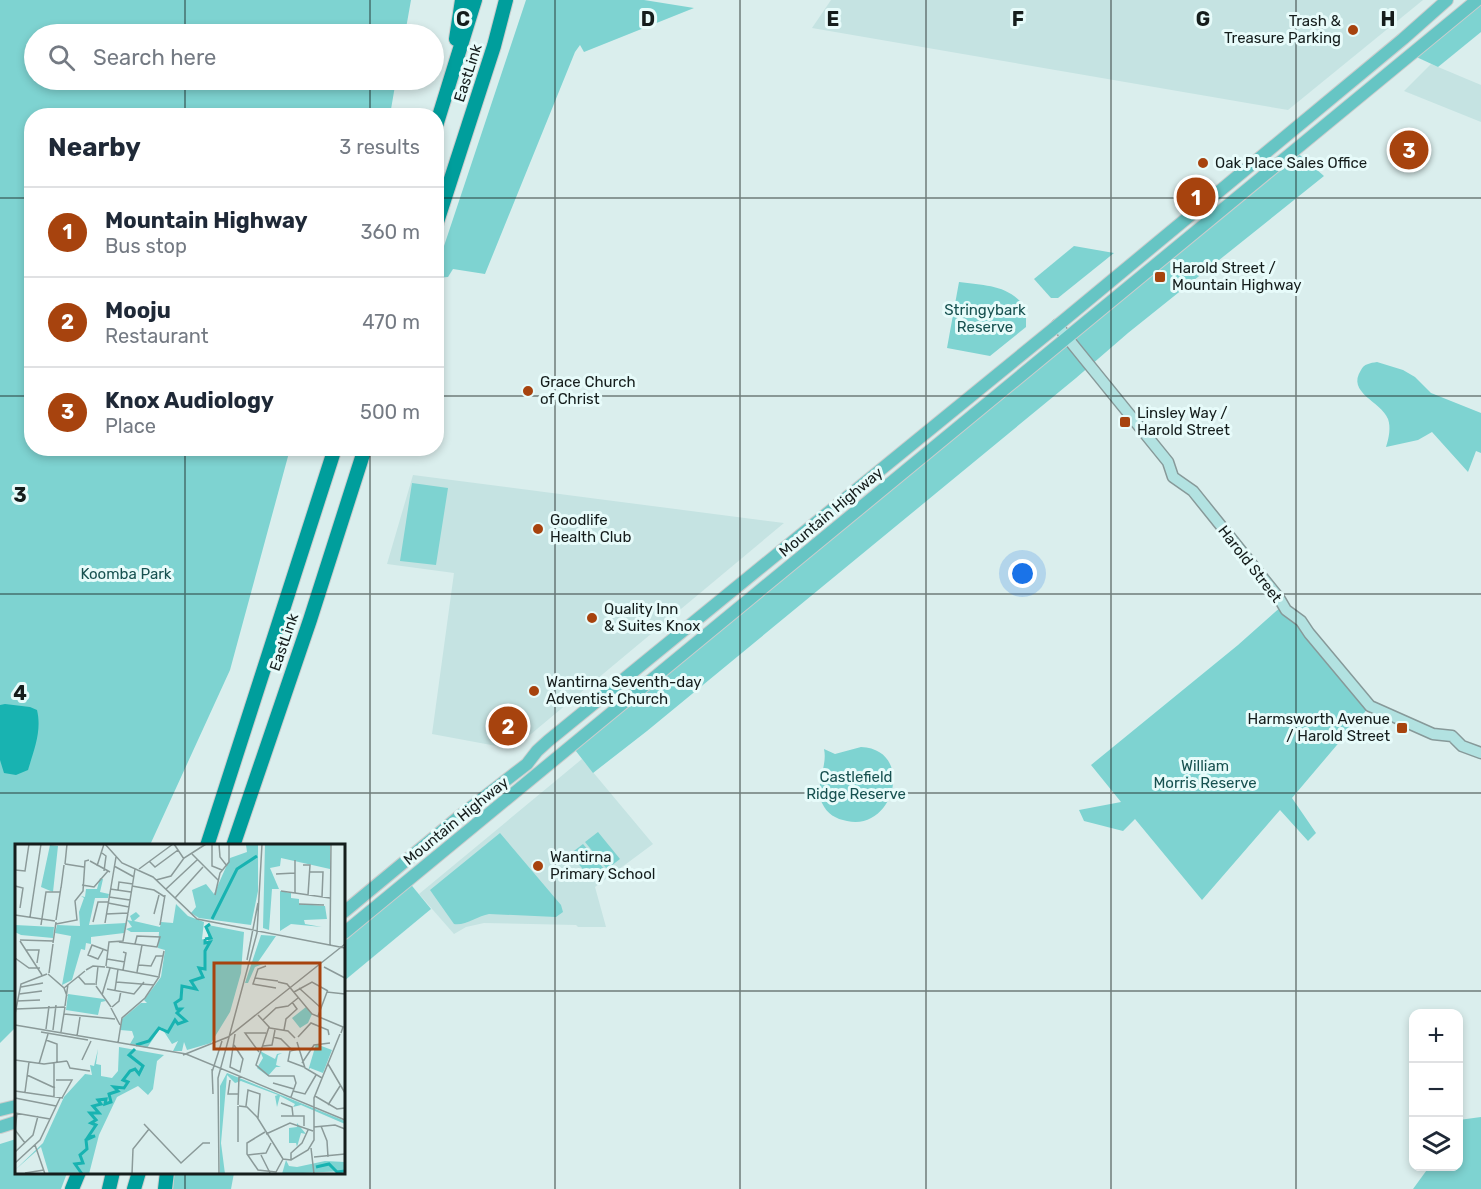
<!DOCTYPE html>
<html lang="en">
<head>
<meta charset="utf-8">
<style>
	:root { --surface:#fff; --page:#f2f2f3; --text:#1f2937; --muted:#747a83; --line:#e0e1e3; --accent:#a7430e }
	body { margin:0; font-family:Rubik,sans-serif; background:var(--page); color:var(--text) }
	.controls { position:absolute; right:18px; bottom:18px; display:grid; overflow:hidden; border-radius:12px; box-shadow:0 3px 9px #0003 }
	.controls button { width:54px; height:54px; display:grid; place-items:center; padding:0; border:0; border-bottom:2px solid var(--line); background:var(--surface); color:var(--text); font:30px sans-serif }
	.you { position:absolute; left:1023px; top:574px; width:21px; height:21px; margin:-15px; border:4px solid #fff; border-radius:50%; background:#1a73e8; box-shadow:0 0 0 9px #1a73e833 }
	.badge { display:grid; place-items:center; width:39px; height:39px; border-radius:50%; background:var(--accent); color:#fff; font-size:20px; font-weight:700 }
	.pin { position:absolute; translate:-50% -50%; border:3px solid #fff; box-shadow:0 2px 6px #0006 }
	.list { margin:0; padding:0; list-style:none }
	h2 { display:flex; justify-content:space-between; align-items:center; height:78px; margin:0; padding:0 24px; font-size:26px }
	h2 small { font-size:20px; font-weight:400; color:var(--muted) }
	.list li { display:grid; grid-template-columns:39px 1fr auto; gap:18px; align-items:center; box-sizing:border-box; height:90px; padding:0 24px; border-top:2px solid var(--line) }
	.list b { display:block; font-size:22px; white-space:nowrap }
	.list p { margin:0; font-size:20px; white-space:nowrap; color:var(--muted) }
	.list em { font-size:20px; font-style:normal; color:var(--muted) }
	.icon { flex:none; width:33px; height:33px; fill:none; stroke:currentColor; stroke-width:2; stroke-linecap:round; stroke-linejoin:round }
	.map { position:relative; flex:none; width:1481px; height:1189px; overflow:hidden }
	.search { position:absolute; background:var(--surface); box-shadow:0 3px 9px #0003; left:24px; top:24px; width:420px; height:66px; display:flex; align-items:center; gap:15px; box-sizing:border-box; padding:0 21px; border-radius:33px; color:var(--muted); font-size:22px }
	.panel { position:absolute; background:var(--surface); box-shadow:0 3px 9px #0003; left:24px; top:108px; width:420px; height:348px; border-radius:24px }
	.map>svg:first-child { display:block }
</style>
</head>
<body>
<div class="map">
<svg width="1481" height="1189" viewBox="0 0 1481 1189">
	<rect width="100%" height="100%" fill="#daeeed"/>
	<g fill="#c5e3e2">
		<polygon points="831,0 1423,0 1288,110 812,28"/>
		<polygon points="1431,64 1481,85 1481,122 1404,91"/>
		<polygon points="413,475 598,499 784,523 513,749 432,734 454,573 387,564"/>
		<polygon points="582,759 653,844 595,887 606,927 578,927 576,925 484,923 466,927 454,934 419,894"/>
	</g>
	<g fill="#7ed3d1">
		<polygon points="0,0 411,0 405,34 34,34 34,80 396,80 390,115 32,116 32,448 290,449 230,670 150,845 16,846 16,1027 0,1043"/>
		<polygon points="526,0 644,0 694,8 584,52 580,45 575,52 485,274 453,269 448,277 437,278 437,267"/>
		<polygon points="1481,0 1481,32 1438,67 1410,54"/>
		<polygon points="1294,150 1324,176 1128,333 1076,378 647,731 593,773 572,746"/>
		<polygon points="1074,246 1114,253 1058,298 1051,298 1034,279"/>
		<path d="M 959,282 C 986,286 1008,284 1026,308 L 1026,327 L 990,356 L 947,348 Z"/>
		<path d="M 1377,362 L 1403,370 L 1415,377 L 1431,393 L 1481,413 L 1481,453 L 1476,451 L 1468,472 L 1432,432 L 1418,440 L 1386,447 C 1389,438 1391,427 1388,419 C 1381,401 1346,393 1361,370 C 1364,364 1370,363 1377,362 Z"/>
		<polygon points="412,483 448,488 436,565 400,561"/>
		<polygon points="1283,605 1370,706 1292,798 1316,833 1308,841 1280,810 1202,900 1135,819 1123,831 1084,821 1079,810 1121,802 1091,765 1238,645"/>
		<path d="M 861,747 C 915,749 895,832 847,821 C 836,819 827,814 822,803 C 814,785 828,767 824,749 L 835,754 Z"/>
		<polygon points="598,832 620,859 607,869 585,842"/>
		<path d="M 500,833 L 561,905 L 563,912 L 556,917 L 489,914 C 478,916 465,926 454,924 L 430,890 Z"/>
		<polygon points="583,844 605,870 593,881 570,854"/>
		<polygon points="408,881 431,909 344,981 344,933"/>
		<polygon points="1481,1117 1481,1189 1413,1189 1429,1167 1458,1166 1459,1120"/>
		<polygon points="16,1139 16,1172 67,1173 61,1189 0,1189 0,1144"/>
		<polygon points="174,1173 174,1172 234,1173 231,1189 173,1189"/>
	</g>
	<path fill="#18b3b1" d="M 5,704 L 30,707 L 37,710 C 42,731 34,750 28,770 L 16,775 L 4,773 L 0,760 L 0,705 Z"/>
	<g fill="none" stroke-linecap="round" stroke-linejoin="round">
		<g stroke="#879999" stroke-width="13">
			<polyline id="secondary" points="1057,325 1168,462 1173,477 1193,491 1279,598 1286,610 1301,621 1309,633 1370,706 1433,734 1452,736 1462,746 1481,753"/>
		</g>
		<g stroke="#cccdcd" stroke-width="14">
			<g id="primary">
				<polyline points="344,912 461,815 527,764 537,751 548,741 1052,330 1403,39 1447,0"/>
				<polyline points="344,933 1477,0"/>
				<polyline points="0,1110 16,1106"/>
				<polyline points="0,1127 16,1122"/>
			</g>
		</g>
		<g stroke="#cccdcd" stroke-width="16">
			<g id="highway">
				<polyline points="456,39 462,0"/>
				<polyline points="436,126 475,0"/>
				<polyline points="436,225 494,46 506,0"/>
				<polyline points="207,846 335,448"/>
				<polyline points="233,846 310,620 365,448"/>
				<polyline points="72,1189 79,1172"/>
				<polyline points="109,1189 113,1172"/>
				<polyline points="134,1189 139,1172"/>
				<polyline points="165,1189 167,1172"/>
			</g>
		</g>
		<use href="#secondary" stroke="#b2e2e1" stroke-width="10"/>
		<use href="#primary" stroke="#66c5c4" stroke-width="12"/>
		<use href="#highway" stroke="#009e9c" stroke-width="14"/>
	</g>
	<path fill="none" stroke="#151d1c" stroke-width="1.5" stroke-opacity="0.55" d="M 185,0 L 185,34M 370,0 L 370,34M 555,0 L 555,1189M 740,0 L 740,1189M 926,0 L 926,1189M 1111,0 L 1111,1189M 1296,0 L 1296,1189M 185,80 L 185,116M 370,80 L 370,116M 0,198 L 32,198M 436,198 L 1481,198M 0,396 L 32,396M 436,396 L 1481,396M 185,448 L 185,846M 370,448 L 370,1189M 0,594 L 1481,594M 0,793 L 1481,793M 0,991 L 16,991M 344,991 L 1481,991M 185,1172 L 185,1189"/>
	<g fill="#a7430e" stroke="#e7fbfa" stroke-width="2">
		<circle cx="1353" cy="30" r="6"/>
		<circle cx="1203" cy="163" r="6"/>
		<rect x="1154" y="271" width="12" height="12" rx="3"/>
		<circle cx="528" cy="391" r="6"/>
		<rect x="1119" y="416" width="12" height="12" rx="3"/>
		<circle cx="538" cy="529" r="6"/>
		<circle cx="592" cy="618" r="6"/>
		<circle cx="534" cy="691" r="6"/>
		<rect x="1396" y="722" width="12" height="12" rx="3"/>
		<circle cx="538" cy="866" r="6"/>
	</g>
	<g text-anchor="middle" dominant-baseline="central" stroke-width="6" stroke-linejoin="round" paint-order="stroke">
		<g font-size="15" fill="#151d1c" stroke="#e7fbfa" text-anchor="start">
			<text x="1341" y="21" text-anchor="end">Trash &amp;<tspan x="1341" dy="17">Treasure Parking</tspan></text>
			<text x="1215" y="163">Oak Place Sales Office</text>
			<text x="1172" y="268">Harold Street /<tspan x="1172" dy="17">Mountain Highway</tspan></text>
			<text x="540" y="382">Grace Church<tspan x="540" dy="17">of Christ</tspan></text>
			<text x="1137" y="413">Linsley Way /<tspan x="1137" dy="17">Harold Street</tspan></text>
			<text x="550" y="520">Goodlife<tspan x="550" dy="17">Health Club</tspan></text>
			<text x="604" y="609">Quality Inn<tspan x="604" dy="17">&amp; Suites Knox</tspan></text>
			<text x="546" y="682">Wantirna Seventh-day<tspan x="546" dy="17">Adventist Church</tspan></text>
			<text x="1390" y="719" text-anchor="end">Harmsworth Avenue<tspan x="1390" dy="17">/ Harold Street</tspan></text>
			<text x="550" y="857">Wantirna<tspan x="550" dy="17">Primary School</tspan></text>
		</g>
		<g font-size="15" fill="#151d1c" stroke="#e7fbfa">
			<text transform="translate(468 73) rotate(-72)">EastLink</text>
			<text transform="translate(831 512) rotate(-40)">Mountain Highway</text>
			<text transform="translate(1250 564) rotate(52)">Harold Street</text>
			<text transform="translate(284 642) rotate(-71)">EastLink</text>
			<text transform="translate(456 821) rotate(-39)">Mountain Highway</text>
		</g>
		<g font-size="15" fill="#175150" stroke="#e7fbfa">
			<text x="985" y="310">Stringybark<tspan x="985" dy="17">Reserve</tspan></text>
			<text x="126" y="574">Koomba Park</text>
			<text x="1205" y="766">William<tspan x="1205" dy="17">Morris Reserve</tspan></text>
			<text x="856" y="777">Castlefield<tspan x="856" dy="17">Ridge Reserve</tspan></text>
		</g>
	</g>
	<g transform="translate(15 844)">
		<rect width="330" height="330" fill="#daeeed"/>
		<path d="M 243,0 L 243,47 L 236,81 L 184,74 L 176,69 L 181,63 L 177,46 L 191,40 L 199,50 L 215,14 L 232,8 L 231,1 ZM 250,0 L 315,0 L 315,25 L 266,14 L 265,22 L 255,24 L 264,45 L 257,45 L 254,86 L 248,84 ZM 35,1 L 43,2 L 38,48 L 26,43 ZM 85,34 L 88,35 L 85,48 L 94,50 L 93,54 L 80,54 L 74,81 L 111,79 L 109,89 L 76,93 L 76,100 L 71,99 L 70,106 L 66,105 L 57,136 L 47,141 L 56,92 L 40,89 L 42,81 L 65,82 L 64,68 L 69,54 L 66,52 L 70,53 L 71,45 L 82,45 ZM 265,47 L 276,49 L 276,54 L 284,55 L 284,60 L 310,62 L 312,75 L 289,76 L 290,80 L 307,83 L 276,80 L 265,87 ZM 161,60 L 173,72 L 189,78 L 187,95 L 193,99 L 193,81 L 229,88 L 226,129 L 215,168 L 196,199 L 172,206 L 169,198 L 167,207 L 158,207 L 163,197 L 157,200 L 146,183 L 132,204 L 115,200 L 119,193 L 117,187 L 105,186 L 107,175 L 126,159 L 132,159 L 129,156 L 146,133 L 150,106 L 143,104 L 144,88 L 116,88 L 111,85 L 117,83 L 112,76 L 117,77 L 115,72 L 121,68 L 125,72 L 119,77 L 145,83 L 146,78 L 158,79 ZM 0,81 L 39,83 L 38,94 L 6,91 L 0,88 ZM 246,91 L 261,92 L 243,118 L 248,120 L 240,123 L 233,139 L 230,139 ZM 53,150 L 89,155 L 91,157 L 86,158 L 83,171 L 51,166 ZM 291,163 L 297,170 L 293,179 L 285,184 L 277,174 ZM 301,200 L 317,206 L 308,229 L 295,224 L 293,227 ZM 104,203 L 149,211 L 142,217 L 138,245 L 133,251 L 123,242 L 102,253 L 84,291 L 74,330 L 34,330 L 26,303 L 0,326 L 28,299 L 49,253 L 70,230 L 77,231 L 75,221 L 79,222 L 83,205 L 81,220 L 86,221 L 86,232 L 97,234 L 103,227 ZM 245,207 L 260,215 L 262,210 L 267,209 L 263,211 L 261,221 L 266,223 L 261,223 L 253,232 L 242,224 L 248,214 ZM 212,229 L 330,277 L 330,280 L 286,261 L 278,263 L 280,260 L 265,252 L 262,263 L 260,252 L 263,251 L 226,237 L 220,239 L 212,231 L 206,299 L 210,330 L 205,330 L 205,242 ZM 282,279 L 291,290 L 286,289 L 282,303 L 281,299 L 274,299 L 274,284 L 282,283 ZM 271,316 L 274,322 L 282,323 L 310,317 L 330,318 L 330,327 L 267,330 Z" fill="#7ed3d1"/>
		<path fill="none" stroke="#18b3b1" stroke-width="3" d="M 197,75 L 222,25 L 242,12M 190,95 L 196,94 L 191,83 L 195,80M 121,201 L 134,197 L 144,184 L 153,188 L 160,176 L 163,180 L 171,177 L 162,169 L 166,165 L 162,165 L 160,159 L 166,155 L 167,142 L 181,145 L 176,137 L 188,133 L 184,124 L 190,125 L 190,107 L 195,98 L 190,99 L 190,95M 301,323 L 314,320 L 322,328 L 330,327M 67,330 L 60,320 L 68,319 L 65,311 L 72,305 L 71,296 L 80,292 L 73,293 L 81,281 L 76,279 L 81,276 L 75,269 L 84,269 L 78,262 L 86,260 L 83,256 L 91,255 L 90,260 L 96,258 L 94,250 L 103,247 L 99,243 L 109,244 L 113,238 L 108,236 L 115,227 L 120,225 L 124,230 L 128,222 L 114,211 L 120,205"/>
		<path fill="none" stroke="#8b9a99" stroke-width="1.5" d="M 90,0 L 107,19 L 138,33 L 182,75 L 330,104M 159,0 L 169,15M 197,0 L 197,22 L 207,26M 204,0 L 205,13 L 212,22M 87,9 L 91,12 L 89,27M 177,10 L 203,36M 280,16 L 280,49M 75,17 L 95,28M 134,17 L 140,23 L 163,6M 50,20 L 69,23M 50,20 L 52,0M 288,21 L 295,21 L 293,51M 82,22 L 89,0M 99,22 L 119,33M 124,25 L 158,0M 0,26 L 10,27 L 14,0M 295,28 L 308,28 L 307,53M 261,30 L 280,29M 141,36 L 156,32 L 169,14 L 191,0M 67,41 L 79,43 L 93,27M 0,42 L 8,44 L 5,64M 117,42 L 139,46 L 150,53M 46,44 L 49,21M 95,45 L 116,48M 151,45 L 182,16M 103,46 L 104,38 L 118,40M 266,47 L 315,54M 200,51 L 205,29 L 214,18 L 214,0M 94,53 L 115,56M 160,54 L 188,23M 93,59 L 114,63M 284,60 L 309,61M 113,69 L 120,25M 91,70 L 113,69M 139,70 L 144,51M 0,71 L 40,77M 15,73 L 26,0M 41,76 L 46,43M 78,78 L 83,58 L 93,58M 90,79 L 101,13M 41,80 L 62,76 L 60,57 L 68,47 L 70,17 L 74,16M 26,81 L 31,48 L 45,48M 145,81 L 150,51M 5,96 L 38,97M 5,97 L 27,131M 104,98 L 142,103 L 145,93 L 122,92 L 120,100M 38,99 L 41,78M 315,101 L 316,0M 11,106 L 24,106 L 22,119M 88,106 L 83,115 L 73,111 L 77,101 L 93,107M 108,108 L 111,109 L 108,126M 0,114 L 14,124 L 25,124M 92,115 L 110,118M 232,116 L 243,59M 124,121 L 136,122 L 141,112 L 148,112M 91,122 L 94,98 L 108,97 L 113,69M 251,122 L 243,125 L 238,140 L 261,144M 91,123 L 144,133 L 130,154 L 107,174 L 103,199M 309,123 L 330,134M 71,126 L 78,122 L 90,123M 122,128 L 127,101M 34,129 L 38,100M 33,130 L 49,144 L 52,152M 63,132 L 70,140 L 80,140M 144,132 L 149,107M 240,134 L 263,137M 101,138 L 139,141M 263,138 L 272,140 L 297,170 L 328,183 L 326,189M 81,141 L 83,122M 81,142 L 96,163M 6,143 L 28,139M 49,144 L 70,127M 284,144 L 305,163M 92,145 L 119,150 L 129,138M 100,146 L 103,125M 279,148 L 297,138 L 313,147M 4,150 L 27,147M 87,151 L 95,124M 2,157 L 25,156M 50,162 L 53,140M 97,163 L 104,157 L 106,147M 96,164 L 105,181M 1,165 L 50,163M 0,170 L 6,140 L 32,130M 49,170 L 100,175M 243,171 L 255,184 L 273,187 L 280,194M 303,172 L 312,148 L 330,150M 248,176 L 261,164 L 273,162 L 283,154M 0,181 L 171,210 L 330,276M 254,183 L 241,221 L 254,232 L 279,232 L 281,239 L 276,253M 31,185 L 34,162M 38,186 L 41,161M 269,186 L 271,175 L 282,165 L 277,158M 26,188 L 73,196M 46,188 L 50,163M 62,192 L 65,173M 258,193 L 266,195 L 277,206M 283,193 L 296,179 L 313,186 L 314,191M 31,196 L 42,200 L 42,219M 282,198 L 290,224 L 307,234M 219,201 L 228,215 L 225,228 L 215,223 L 220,190M 248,202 L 257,201 L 260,186M 283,205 L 275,207 L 273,217 L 289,223M 244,208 L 230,189 L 251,189M 168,211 L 213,193 L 330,100M 0,216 L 29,220 L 52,217M 67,216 L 76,197M 52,217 L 55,224 L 75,227M 39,219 L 39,253M 287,219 L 299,201 L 315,199M 24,220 L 33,190M 313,220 L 330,249M 197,225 L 198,250M 197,228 L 207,197M 12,231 L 40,244M 41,236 L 57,236 L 47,254M 215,236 L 213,250 L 223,250M 258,239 L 279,245M 0,247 L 48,254M 278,247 L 290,250 L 301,231M 10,248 L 14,218M 300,252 L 322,265 L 330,264M 0,254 L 41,262M 266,259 L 277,263 L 278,272M 223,261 L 224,232M 313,261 L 325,242M 224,262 L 232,263 L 242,273 L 268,315 L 276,316 L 293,306 L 299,296 L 299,254 L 325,190M 231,262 L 233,246 L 245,250 L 243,274M 0,269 L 35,275M 2,269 L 0,286 L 10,299M 266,272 L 289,272 L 289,282M 129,280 L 166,319 L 188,299 L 195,299M 306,282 L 312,297 L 313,313M 299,283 L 320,281 L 330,285M 250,288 L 232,299 L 232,310 L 243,326 L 261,328 L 268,315M 251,290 L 275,279 L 298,287M 223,298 L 223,262M 20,301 L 30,330M 296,304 L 299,330M 0,308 L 18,291 L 23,272M 233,311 L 251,309 L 256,299M 246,311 L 255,329M 299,313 L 330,310M 276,316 L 276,309 L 287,299 L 293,286M 0,319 L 25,296 L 45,254M 10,329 L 29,326M 117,330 L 118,305 L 134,285M 204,330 L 203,234 L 242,89 L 247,0"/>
		<path fill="#a7430e" fill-opacity="0.15" stroke="#a7430e" stroke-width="3" d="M 199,119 L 305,119 L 305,205 L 199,205 Z"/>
		<rect width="330" height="330" fill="none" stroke="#151d1c" stroke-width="3"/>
	</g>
	<g font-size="20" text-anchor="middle" font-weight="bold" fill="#151d1c" stroke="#e7fbfa" stroke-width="6" stroke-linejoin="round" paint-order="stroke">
		<text x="463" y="26">C</text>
		<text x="648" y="26">D</text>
		<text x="833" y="26">E</text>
		<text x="1018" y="26">F</text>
		<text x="1203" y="26">G</text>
		<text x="1388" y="26">H</text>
		<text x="20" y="502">3</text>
		<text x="20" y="700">4</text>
	</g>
</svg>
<div class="controls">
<button>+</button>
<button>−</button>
<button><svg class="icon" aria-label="layers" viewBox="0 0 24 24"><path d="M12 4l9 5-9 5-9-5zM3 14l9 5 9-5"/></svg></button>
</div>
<div class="you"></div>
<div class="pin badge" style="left:1196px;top:197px">1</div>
<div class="pin badge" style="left:508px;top:726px">2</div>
<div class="pin badge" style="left:1409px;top:150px">3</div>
<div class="search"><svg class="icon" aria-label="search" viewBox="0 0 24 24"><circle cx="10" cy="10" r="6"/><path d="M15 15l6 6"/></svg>Search here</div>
<section class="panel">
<h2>Nearby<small>3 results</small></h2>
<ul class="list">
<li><span class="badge">1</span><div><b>Mountain Highway</b><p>Bus stop</p></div><em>360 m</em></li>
<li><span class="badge">2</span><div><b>Mooju</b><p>Restaurant</p></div><em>470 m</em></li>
<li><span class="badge">3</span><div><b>Knox Audiology</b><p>Place</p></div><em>500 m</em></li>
</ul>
</section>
</div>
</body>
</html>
